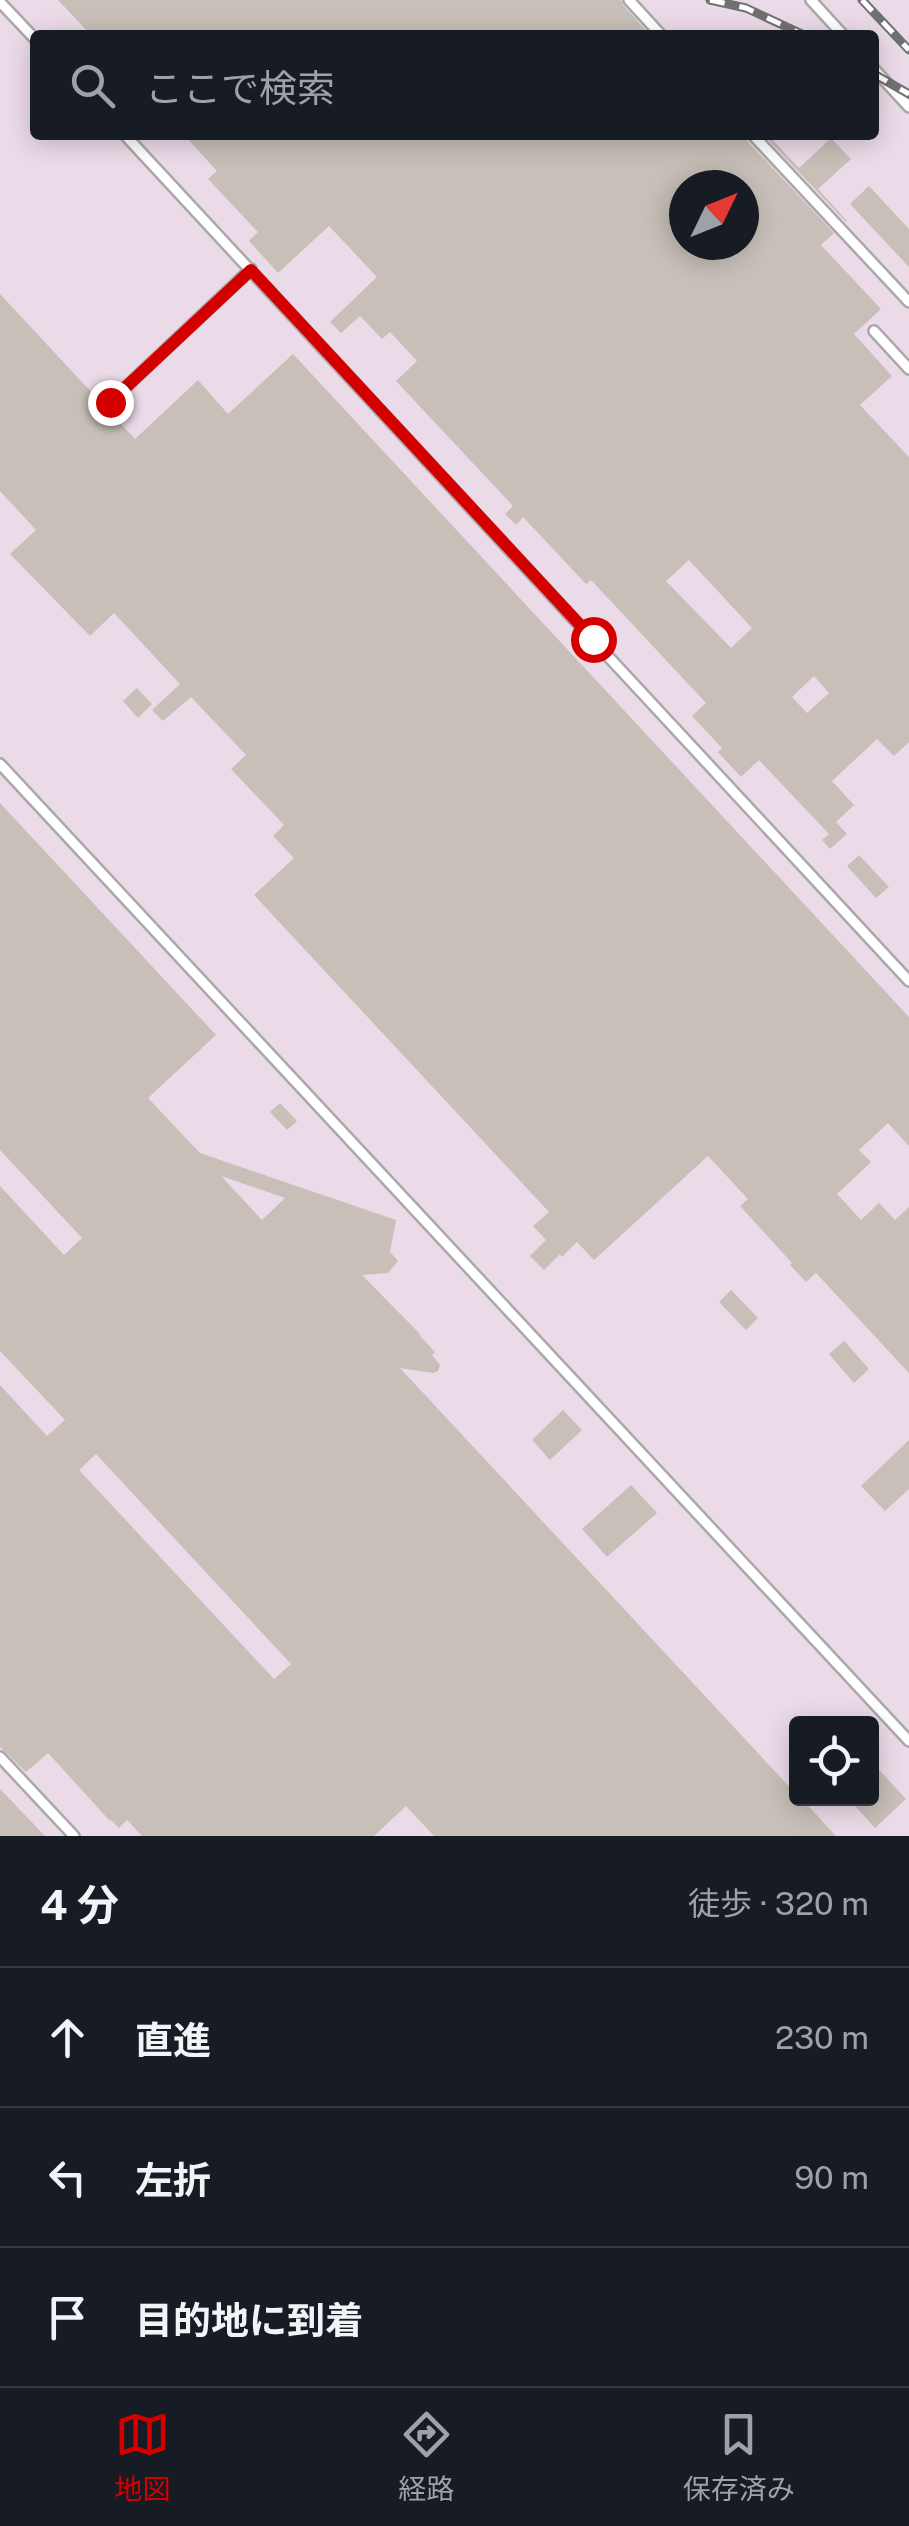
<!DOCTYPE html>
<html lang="ja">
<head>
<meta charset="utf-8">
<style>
	:root { --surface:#171b24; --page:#20242c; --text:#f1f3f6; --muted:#9ea1a6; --line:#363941; --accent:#d40000 }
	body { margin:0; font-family:"Public Sans","Noto Sans JP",sans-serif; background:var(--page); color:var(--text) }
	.controls { position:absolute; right:30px; bottom:30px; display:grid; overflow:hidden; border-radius:10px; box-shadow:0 5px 25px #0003 }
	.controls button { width:90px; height:90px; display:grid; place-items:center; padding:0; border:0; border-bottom:2px solid var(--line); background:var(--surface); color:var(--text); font:50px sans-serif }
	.compass { position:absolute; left:669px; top:170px; width:90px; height:90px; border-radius:50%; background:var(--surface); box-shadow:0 5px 25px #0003; rotate:47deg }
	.stop { position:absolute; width:30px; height:30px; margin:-22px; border:8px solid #d40000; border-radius:50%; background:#fff }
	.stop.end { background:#d40000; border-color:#fff; box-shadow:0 2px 10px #0008 }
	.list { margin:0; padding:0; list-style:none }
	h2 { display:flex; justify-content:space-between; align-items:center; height:130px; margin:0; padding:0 40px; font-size:42px }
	h2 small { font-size:32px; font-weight:400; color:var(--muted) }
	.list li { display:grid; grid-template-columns:65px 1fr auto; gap:30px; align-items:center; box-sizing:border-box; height:140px; padding:0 40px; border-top:2px solid var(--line) }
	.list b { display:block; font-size:38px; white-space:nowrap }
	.list em { font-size:32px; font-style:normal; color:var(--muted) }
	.icon { flex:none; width:55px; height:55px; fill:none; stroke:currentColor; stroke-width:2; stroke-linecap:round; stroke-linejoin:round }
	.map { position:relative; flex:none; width:909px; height:1836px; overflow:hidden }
	.search { position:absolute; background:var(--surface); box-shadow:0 5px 25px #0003; left:30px; right:30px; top:30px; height:110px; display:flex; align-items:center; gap:25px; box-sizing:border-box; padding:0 35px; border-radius:10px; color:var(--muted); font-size:38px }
	.sheet { height:550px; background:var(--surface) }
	nav { display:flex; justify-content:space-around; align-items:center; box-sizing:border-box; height:140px; border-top:2px solid var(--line); background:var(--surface); font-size:28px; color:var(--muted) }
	nav a { display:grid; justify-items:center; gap:5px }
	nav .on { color:var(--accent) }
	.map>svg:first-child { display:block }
</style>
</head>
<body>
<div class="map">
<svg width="909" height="1836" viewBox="0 0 909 1836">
	<rect width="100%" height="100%" fill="#f2efe9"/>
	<path fill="#ebdbe8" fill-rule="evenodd" d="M 0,0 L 909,0 L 909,1836 L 0,1836 ZM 35,35 L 874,35 L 874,135 L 35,135 ZM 684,185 L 744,185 L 744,245 L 684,245 ZM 796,1724 L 872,1724 L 872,1798 L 796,1798 Z"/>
	<g fill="#c7bfb8" fill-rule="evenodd">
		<polygon points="58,0 621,0 623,5 650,35 91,35"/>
		<path d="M 184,135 L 745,135 L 747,141 L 834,233 L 821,245 L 881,309 L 854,334 L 892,376 L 860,405 L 909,457 L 909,742 L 894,756 L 877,739 L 832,781 L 854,805 L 836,822 L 847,834 L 830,849 L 822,840 L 829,834 L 759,760 L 741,777 L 718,752 L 722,748 L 692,716 L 706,703 L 591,580 L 586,584 L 523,517 L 516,525 L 505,514 L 513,506 L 396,381 L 417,361 L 390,332 L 382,339 L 360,316 L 341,333 L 330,322 L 377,277 L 329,226 L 278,273 L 249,241 L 258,232 L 208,179 L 217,171 ZM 684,185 L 744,185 L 744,245 L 684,245 ZM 689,560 L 752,628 L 731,648 L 666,581 ZM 814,676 L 829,693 L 807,713 L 792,697 Z"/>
		<polygon points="764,135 768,135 799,168 831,138 851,159 818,189 847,221 846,222"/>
		<polygon points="869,186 909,229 909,267 850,204"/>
		<polygon points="0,294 135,439 198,380 228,414 293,354 909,1017 909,1146 888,1123 859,1150 871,1162 837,1194 861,1220 879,1203 895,1220 909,1207 909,1373 816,1273 806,1282 790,1265 792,1263 740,1206 748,1199 708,1156 594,1260 577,1242 562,1257 560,1254 544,1270 530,1256 546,1240 533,1226 549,1212 254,895 294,858 273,836 284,825 231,769 246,755 191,697 163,721 152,710 180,684 114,613 90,636 10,554 36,530 0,491"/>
		<polygon points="137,688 152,704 138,718 123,701"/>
		<path d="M 0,803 L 216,1035 L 148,1098 L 200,1153 L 396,1220 L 390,1252 L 398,1261 L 388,1273 L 362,1275 L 420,1334 L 419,1335 L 435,1352 L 432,1355 L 440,1365 L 438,1371 L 433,1373 L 400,1368 L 796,1794 L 796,1798 L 801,1798 L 836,1836 L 434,1836 L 406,1806 L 374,1836 L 142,1836 L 127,1820 L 119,1828 L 111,1820 L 110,1821 L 48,1753 L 26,1772 L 0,1747 L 0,1385 L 47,1436 L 65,1420 L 0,1351 L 0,1186 L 64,1255 L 82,1238 L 0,1150 ZM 221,1176 L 285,1198 L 262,1220 ZM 96,1454 L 291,1664 L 274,1679 L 79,1470 Z"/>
		<polygon points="859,855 889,887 876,898 847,866"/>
		<polygon points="280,1103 297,1121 287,1130 270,1112"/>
		<polygon points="731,1290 758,1318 746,1330 719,1302"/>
		<polygon points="844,1341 869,1369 854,1383 829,1354"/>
		<polygon points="563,1410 582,1430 550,1460 532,1440"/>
		<polygon points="909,1440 909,1489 885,1511 861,1486"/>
		<polygon points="631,1485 657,1513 607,1557 582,1529"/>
		<polygon points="872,1762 906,1799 875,1828 848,1798 872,1798"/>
		<polygon points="0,1789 45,1836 0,1836"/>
	</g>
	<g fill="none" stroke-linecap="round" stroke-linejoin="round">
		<g stroke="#a9a9a9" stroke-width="14">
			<g id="service">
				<polyline points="629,0 661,35"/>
				<polyline points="811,0 843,35"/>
				<polyline points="0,2 35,39"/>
				<polyline points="874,69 909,107"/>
				<polyline points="125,135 909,981"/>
				<polyline points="753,135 909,302"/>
				<polyline points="874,331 909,369"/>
				<polyline points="110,402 251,269"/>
				<polyline points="0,764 909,1741"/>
				<polyline points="0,1757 74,1836"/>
			</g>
		</g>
		<use href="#service" stroke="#fff" stroke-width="9"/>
		<g stroke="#707070" stroke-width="9">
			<g id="rail">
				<polyline points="710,0 746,8 804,35"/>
				<polyline points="862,0 909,50"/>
				<polyline points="874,74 909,94"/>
			</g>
		</g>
		<use href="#rail" stroke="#fff" stroke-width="5" stroke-dasharray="15" stroke-linecap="butt"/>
	</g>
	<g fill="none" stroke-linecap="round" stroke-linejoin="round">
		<polyline stroke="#d40000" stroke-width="12" points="110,402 251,270 593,639"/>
	</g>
</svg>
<div class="controls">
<button><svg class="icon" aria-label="locate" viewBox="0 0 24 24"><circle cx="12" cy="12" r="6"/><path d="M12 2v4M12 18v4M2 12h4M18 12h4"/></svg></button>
</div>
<svg class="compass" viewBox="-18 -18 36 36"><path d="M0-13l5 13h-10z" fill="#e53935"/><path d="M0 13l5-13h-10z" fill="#9ea1a6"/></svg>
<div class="stop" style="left:593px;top:639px"></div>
<div class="stop end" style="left:110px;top:402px"></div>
<div class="search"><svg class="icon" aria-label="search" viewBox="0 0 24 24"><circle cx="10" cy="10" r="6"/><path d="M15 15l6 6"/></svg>ここで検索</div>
</div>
<section class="sheet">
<h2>4 分<small>徒歩 · 320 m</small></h2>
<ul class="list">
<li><svg class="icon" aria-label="ahead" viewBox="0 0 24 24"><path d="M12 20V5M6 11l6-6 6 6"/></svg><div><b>直進</b></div><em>230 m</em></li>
<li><svg class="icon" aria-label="left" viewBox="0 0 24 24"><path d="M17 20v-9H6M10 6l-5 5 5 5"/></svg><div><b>左折</b></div><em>90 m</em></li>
<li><svg class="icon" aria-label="arrive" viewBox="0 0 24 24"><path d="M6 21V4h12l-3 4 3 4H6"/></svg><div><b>目的地に到着</b></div></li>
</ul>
</section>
<nav>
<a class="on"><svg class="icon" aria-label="map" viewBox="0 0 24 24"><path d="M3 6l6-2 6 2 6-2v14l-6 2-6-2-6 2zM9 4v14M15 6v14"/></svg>地図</a>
<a><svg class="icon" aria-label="directions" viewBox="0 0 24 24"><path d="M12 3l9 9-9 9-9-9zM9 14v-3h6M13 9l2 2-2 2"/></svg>経路</a>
<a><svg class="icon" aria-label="saved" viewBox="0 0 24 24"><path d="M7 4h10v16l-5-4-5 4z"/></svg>保存済み</a>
</nav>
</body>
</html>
